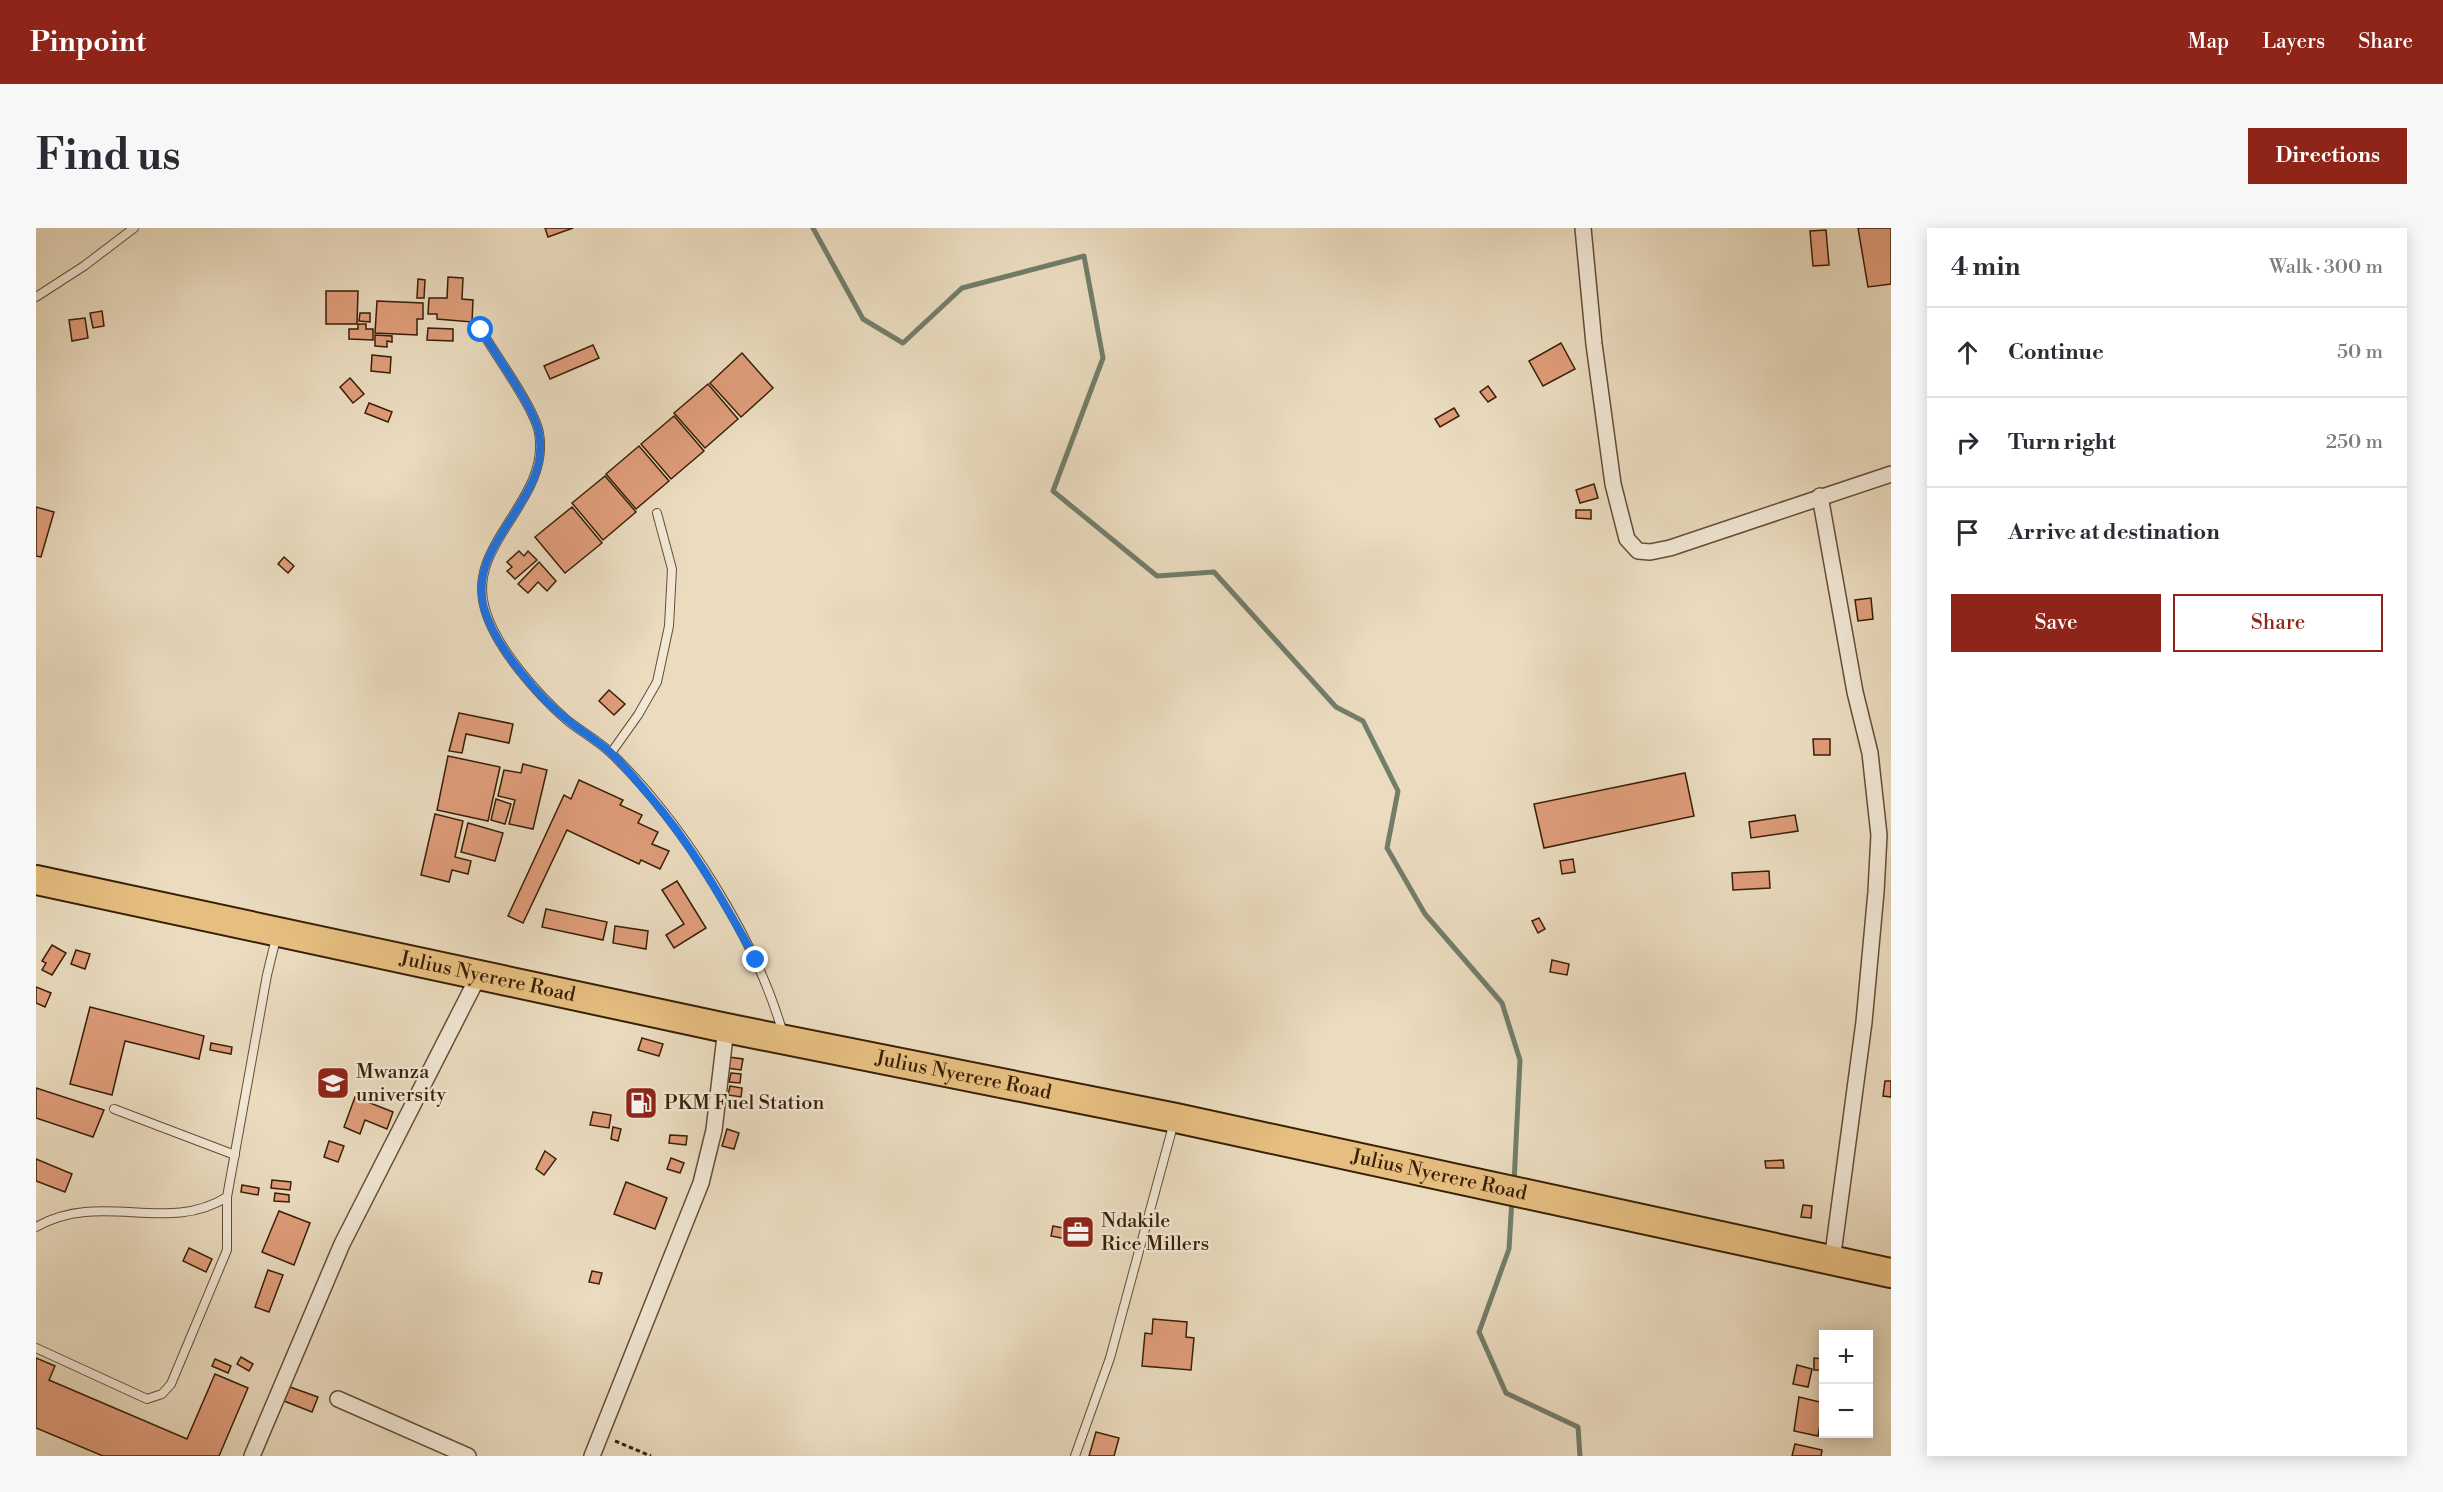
<!DOCTYPE html>
<html lang="en">
<head>
<meta charset="utf-8">
<style>
	:root { --surface:#fff; --page:#f7f7f7; --text:#2b2b33; --muted:#7c7c81; --line:#e1e1e2; --accent:#8f2418 }
	body { margin:0; font-family:"Libre Bodoni",serif; background:var(--page); color:var(--text) }
	.controls { position:absolute; right:18px; bottom:18px; display:grid; overflow:hidden; border-radius:0px; box-shadow:0 3px 15px #0003 }
	.controls button { width:54px; height:54px; display:grid; place-items:center; padding:0; border:0; border-bottom:2px solid var(--line); background:var(--surface); color:var(--text); font:30px sans-serif }
	.stop { position:absolute; width:18px; height:18px; margin:-14px; border:4px solid #1a73e8; border-radius:50%; background:#fff }
	.stop.end { background:#1a73e8; border-color:#fff; box-shadow:0 2px 6px #0008 }
	.list { margin:0; padding:0; list-style:none }
	h2 { display:flex; justify-content:space-between; align-items:center; height:78px; margin:0; padding:0 24px; font-size:26px }
	h2 small { font-size:20px; font-weight:400; color:var(--muted) }
	.list li { display:grid; grid-template-columns:39px 1fr auto; gap:18px; align-items:center; box-sizing:border-box; height:90px; padding:0 24px; border-top:2px solid var(--line) }
	.list b { display:block; font-size:22px; white-space:nowrap }
	.list em { font-size:20px; font-style:normal; color:var(--muted) }
	.actions { display:flex; gap:12px; padding:18px 24px }
	.actions a { flex:1; padding:14px 0; border:2px solid var(--accent); border-radius:0px; text-align:center; font-size:21px; color:var(--accent) }
	.actions .main { background:var(--accent); color:#fff }
	.icon { flex:none; width:33px; height:33px; fill:none; stroke:currentColor; stroke-width:2; stroke-linecap:round; stroke-linejoin:round }
	.map { position:relative; flex:none; width:1855px; height:1228px; overflow:hidden; border-radius:0px }
	header { display:flex; align-items:center; gap:36px; box-sizing:border-box; height:84px; padding:0 30px; background:var(--accent); color:#fff }
	header strong { font-size:28px }
	nav { display:flex; gap:33px; margin-inline-start:auto; font-size:21px }
	.intro { display:flex; align-items:center; justify-content:space-between; box-sizing:border-box; height:144px; padding:0 36px }
	h1 { margin:0; font-size:42px }
	.button { padding:15px 27px; border-radius:0px; background:var(--accent); color:#fff; font-size:21px; font-weight:700 }
	main { display:flex; gap:36px; padding:0 36px }
	aside { flex:1; background:var(--surface); border-radius:0px; box-shadow:0 3px 15px #0003 }
	.map>svg:first-child { display:block }
</style>
</head>
<body>
<header>
<strong>Pinpoint</strong>
<nav><a>Map</a><a>Layers</a><a>Share</a></nav>
</header>
<div class="intro"><h1>Find us</h1><a class="button">Directions</a></div>
<main>
<div class="map">
<svg width="1855" height="1228" viewBox="0 0 1855 1228">
	<rect width="100%" height="100%" fill="#ebdcc0"/>
	<filter id="stains"><feTurbulence type="fractalNoise" baseFrequency=".00333" numOctaves="4"/><feColorMatrix values="0 0 0 0 .2 0 0 0 0 .09 0 0 0 0 .02 0 0 0 .5 -.17"/></filter>
	<radialGradient id="worn" r=".72"><stop offset=".6" stop-color="#630" stop-opacity="0"/><stop offset="1" stop-color="#630" stop-opacity=".3"/></radialGradient>
	<g fill="none" stroke-linecap="round" stroke-linejoin="round">
		<g stroke="#727d6a" stroke-width="5">
			<polyline points="777,0 827,91 867,115 926,60 1048,28 1067,130 1017,263 1121,348 1178,344 1300,479 1327,493 1362,563 1351,620 1389,686 1466,775 1484,832 1478,955"/>
			<polyline points="1476,970 1473,1021 1443,1104 1470,1165 1542,1199 1544,1228"/>
		</g>
	</g>
	<g fill="#e09d7b" stroke="#381f05" stroke-width="1.5">
		<polygon points="509,0 537,0 512,9"/>
		<polygon points="1822,0 1855,0 1855,56 1832,59"/>
		<polygon points="1790,2 1793,37 1777,38 1774,3"/>
		<polygon points="412,49 427,50 426,71 437,72 436,94 401,91 401,86 392,86 393,70 411,70"/>
		<polygon points="382,51 389,52 388,70 381,70"/>
		<polygon points="290,63 322,63 321,96 290,96"/>
		<polygon points="341,73 387,75 387,91 381,91 381,107 339,105"/>
		<polygon points="66,83 68,98 57,100 54,85"/>
		<polygon points="324,85 334,85 334,94 323,93"/>
		<polygon points="49,90 52,110 36,113 33,92"/>
		<polygon points="322,96 330,96 330,101 337,101 337,112 313,111 313,101 322,101"/>
		<polygon points="392,100 417,101 417,113 391,112"/>
		<polygon points="339,107 356,108 356,114 351,113 351,119 339,118"/>
		<polygon points="1525,115 1539,141 1507,158 1493,133"/>
		<polygon points="557,117 563,130 514,151 508,138"/>
		<polygon points="706,125 737,160 705,189 674,155"/>
		<polygon points="336,127 355,129 354,145 335,143"/>
		<polygon points="314,150 328,166 317,175 304,159"/>
		<polygon points="672,156 702,191 669,220 638,185"/>
		<polygon points="1452,158 1460,169 1452,174 1444,164"/>
		<polygon points="333,175 356,184 352,194 329,185"/>
		<polygon points="1418,180 1423,188 1404,199 1399,191"/>
		<polygon points="638,188 668,223 635,251 605,216"/>
		<polygon points="603,218 633,253 600,281 570,246"/>
		<polygon points="569,248 600,284 567,312 536,275"/>
		<polygon points="1558,256 1562,270 1544,275 1540,262"/>
		<polygon points="0,279 18,284 5,329 0,328"/>
		<polygon points="536,279 566,315 529,345 499,309"/>
		<polygon points="1540,282 1555,282 1555,291 1540,290"/>
		<polygon points="483,323 488,328 492,323 501,332 479,351 471,343 476,339 471,334"/>
		<polygon points="248,329 258,338 252,345 242,336"/>
		<polygon points="503,334 520,353 511,363 502,354 492,365 482,356"/>
		<polygon points="1835,370 1837,391 1822,393 1819,372"/>
		<polygon points="573,462 589,476 578,487 563,473"/>
		<polygon points="423,485 477,496 473,515 430,506 426,525 413,523"/>
		<polygon points="1777,511 1794,511 1794,527 1778,527"/>
		<polygon points="412,528 464,539 452,593 401,582"/>
		<polygon points="487,536 511,542 497,601 473,596 479,572 462,568 468,542 485,545"/>
		<polygon points="1649,545 1658,588 1508,620 1498,576"/>
		<polygon points="543,552 587,572 584,577 606,587 602,595 622,604 616,616 633,623 624,641 605,632 603,636 531,602 487,695 472,688 528,567 535,571"/>
		<polygon points="460,571 475,576 469,596 455,592"/>
		<polygon points="399,586 427,593 419,629 435,633 432,646 416,642 413,654 385,647"/>
		<polygon points="1759,587 1762,603 1715,610 1713,594"/>
		<polygon points="432,595 467,605 459,633 425,624"/>
		<polygon points="1537,631 1539,644 1526,646 1524,633"/>
		<polygon points="1733,643 1734,660 1697,662 1696,645"/>
		<polygon points="641,653 670,700 638,720 630,707 648,696 626,662"/>
		<polygon points="510,681 571,694 567,712 506,699"/>
		<polygon points="1503,690 1509,701 1502,705 1496,693"/>
		<polygon points="579,698 612,703 610,721 577,715"/>
		<polygon points="16,717 30,725 16,747 6,742 10,735 6,733"/>
		<polygon points="40,722 54,726 49,741 35,736"/>
		<polygon points="1516,732 1533,736 1531,747 1514,744"/>
		<polygon points="0,759 15,765 9,779 0,775"/>
		<polygon points="54,779 168,808 163,831 89,813 76,867 34,856"/>
		<polygon points="606,810 627,816 623,828 602,822"/>
		<polygon points="175,815 196,819 195,826 174,822"/>
		<polygon points="693,829 707,831 705,842 691,840"/>
		<polygon points="695,845 705,846 704,855 693,854"/>
		<polygon points="1849,853 1855,853 1855,869 1847,868"/>
		<polygon points="694,858 706,860 705,869 692,867"/>
		<polygon points="0,860 68,882 57,909 0,890"/>
		<polygon points="319,869 357,884 351,901 329,892 324,906 308,899"/>
		<polygon points="557,884 575,887 573,900 554,897"/>
		<polygon points="577,899 585,901 582,913 575,911"/>
		<polygon points="691,901 703,905 698,921 686,918"/>
		<polygon points="634,907 651,908 650,917 633,915"/>
		<polygon points="293,913 308,918 302,934 288,929"/>
		<polygon points="509,923 520,931 508,947 500,941"/>
		<polygon points="635,930 648,935 644,945 631,941"/>
		<polygon points="0,931 36,946 29,964 0,953"/>
		<polygon points="1747,932 1748,940 1730,940 1729,933"/>
		<polygon points="236,952 255,954 254,962 235,960"/>
		<polygon points="590,954 631,970 619,1001 578,986"/>
		<polygon points="206,957 223,960 222,967 205,964"/>
		<polygon points="239,965 253,967 253,974 238,973"/>
		<polygon points="1767,977 1776,978 1775,990 1765,989"/>
		<polygon points="243,983 274,995 258,1037 226,1024"/>
		<polygon points="1017,998 1043,1003 1041,1013 1015,1008"/>
		<polygon points="153,1020 176,1031 170,1044 147,1033"/>
		<polygon points="232,1042 247,1047 233,1084 219,1079"/>
		<polygon points="556,1043 566,1045 563,1056 553,1054"/>
		<polygon points="1117,1091 1151,1094 1150,1109 1158,1110 1155,1142 1106,1138 1109,1105 1116,1106"/>
		<polygon points="205,1129 217,1136 213,1143 201,1136"/>
		<polygon points="0,1130 19,1138 13,1152 151,1211 179,1146 212,1160 183,1228 67,1228 0,1200"/>
		<polygon points="1778,1130 1788,1131 1788,1142 1778,1142"/>
		<polygon points="179,1131 195,1138 192,1145 176,1138"/>
		<polygon points="1761,1137 1776,1141 1772,1159 1757,1156"/>
		<polygon points="254,1159 282,1169 276,1184 248,1173"/>
		<polygon points="1763,1169 1788,1175 1782,1208 1758,1203"/>
		<polygon points="1060,1204 1083,1210 1078,1228 1053,1228"/>
		<polygon points="1759,1216 1786,1222 1785,1228 1756,1228"/>
	</g>
	<g fill="none" stroke-linecap="round" stroke-linejoin="round">
		<g stroke="#654e34" stroke-width="10">
			<g id="lane">
				<polyline points="0,69 48,38 98,0"/>
				<path d="M 445,102 C 459,126 499,181 503,205 C 515,273 429,315 449,381 C 460,420 502,467 532,493 C 546,504 563,513 576,526 C 646,594 721,712 747,806"/>
				<polyline points="575,525 602,487 621,454 633,398 636,341 621,285"/>
				<polyline points="78,881 199,927"/>
				<path d="M 0,999 C 66,962 130,1007 191,969"/>
				<polyline points="0,1120 111,1171 126,1166 135,1156 191,1022 191,969 231,747 240,710"/>
				<polyline points="1039,1228 1074,1130 1138,894"/>
			</g>
		</g>
		<g stroke="#654e34" stroke-width="18">
			<g id="street">
				<polyline points="1547,0 1558,116 1577,256 1591,311 1602,323 1614,324 1634,320 1855,246"/>
				<polyline points="1784,268 1819,464 1834,525 1843,607 1840,664 1828,794 1796,1033"/>
				<polyline points="302,1171 432,1228"/>
				<polyline points="216,1228 306,1016 443,747"/>
				<polyline points="556,1228 665,955 678,902 690,800"/>
			</g>
		</g>
		<g stroke="#381f05" stroke-width="32">
			<g id="highway">
				<path id="s1" d="M 0,652 L 690,800 L 1140,890 L 1855,1045"/>
			</g>
		</g>
		<polyline stroke="#381f05" stroke-width="3" stroke-dasharray="4.5 3" stroke-linecap="butt" points="579,1213 615,1228"/>
		<use href="#lane" stroke="#f2e8d6" stroke-width="8"/>
		<use href="#street" stroke="#f2e8d6" stroke-width="15"/>
		<use href="#highway" stroke="#e6be80" stroke-width="28"/>
	</g>
	<g fill="none" stroke-linecap="round" stroke-linejoin="round">
		<path stroke="#1a73e8" stroke-width="8" d="M 445,102 C 459,126 499,181 503,205 C 516,272 430,314 448,380 C 459,419 504,471 535,495 C 548,505 563,514 575,525 C 588,537 600,552 611,565 C 655,615 688,674 720,732"/>
	</g>
	<defs>
		<g id="university-square" transform="scale(1.725)"><rect x="-9" y="-9" width="18" height="18" rx="4" fill="#8f2418" stroke="#f2e8d6"/><path d="M0-5L7-2L0 1L-7-2ZM-4 1L0 2.5L4 1V4Q0 6-4 4Z" fill="#fff"/></g>
		<g id="fuel-square" transform="scale(1.725)"><rect x="-9" y="-9" width="18" height="18" rx="4" fill="#8f2418" stroke="#f2e8d6"/><path d="M-5.5-6h7V0h2V4h1.3V-2.5L3-4.5l.8-.8L6-3V5H2.5V1h-1V6h-7ZM-4.2-4.7v3.2H.2V-4.7Z" fill="#fff"/></g>
		<g id="office-square" transform="scale(1.725)"><rect x="-9" y="-9" width="18" height="18" rx="4" fill="#8f2418" stroke="#f2e8d6"/><path d="M-6-3h4V-5.5h4V-3h4V5H-6ZM-1-4.5V-3h2v-1.5ZM-6 0V1H6V0Z" fill="#fff"/></g>
	</defs>
	<g fill-rule="evenodd">
		<use href="#university-square" x="297" y="855"/>
		<use href="#fuel-square" x="605" y="875"/>
		<use href="#office-square" x="1042" y="1004"/>
	</g>
	<g text-anchor="middle" dominant-baseline="central" stroke-width="4.5" stroke-linejoin="round" paint-order="stroke">
		<g font-size="20" fill="#381f05" stroke="#f2e8d6">
			<text stroke="none"><textPath href="#s1" startOffset="462">Julius Nyerere Road</textPath></text>
			<text stroke="none"><textPath href="#s1" startOffset="948">Julius Nyerere Road</textPath></text>
			<text stroke="none"><textPath href="#s1" startOffset="1434">Julius Nyerere Road</textPath></text>
		</g>
		<g font-size="20" fill="#381f05" stroke="#f2e8d6" text-anchor="start">
			<text x="320" y="844">Mwanza<tspan x="320" dy="23">university</tspan></text>
			<text x="628" y="875">PKM Fuel Station</text>
			<text x="1065" y="993">Ndakile<tspan x="1065" dy="23">Rice Millers</tspan></text>
		</g>
	</g>
	<rect width="100%" height="100%" filter="url(#stains)"/>
	<rect width="100%" height="100%" fill="url(#worn)"/>
</svg>
<div class="controls">
<button>+</button>
<button>−</button>
</div>
<div class="stop" style="left:445px;top:102px"></div>
<div class="stop end" style="left:720px;top:732px"></div>
</div>
<aside>
<h2>4 min<small>Walk · 300 m</small></h2>
<ul class="list">
<li><svg class="icon" aria-label="ahead" viewBox="0 0 24 24"><path d="M12 20V5M6 11l6-6 6 6"/></svg><div><b>Continue</b></div><em>50 m</em></li>
<li><svg class="icon" aria-label="right" viewBox="0 0 24 24"><path d="M7 20v-9h11M14 6l5 5-5 5"/></svg><div><b>Turn right</b></div><em>250 m</em></li>
<li><svg class="icon" aria-label="arrive" viewBox="0 0 24 24"><path d="M6 21V4h12l-3 4 3 4H6"/></svg><div><b>Arrive at destination</b></div></li>
</ul>
<div class="actions"><a class="main">Save</a><a>Share</a></div>
</aside>
</main>
</body>
</html>
